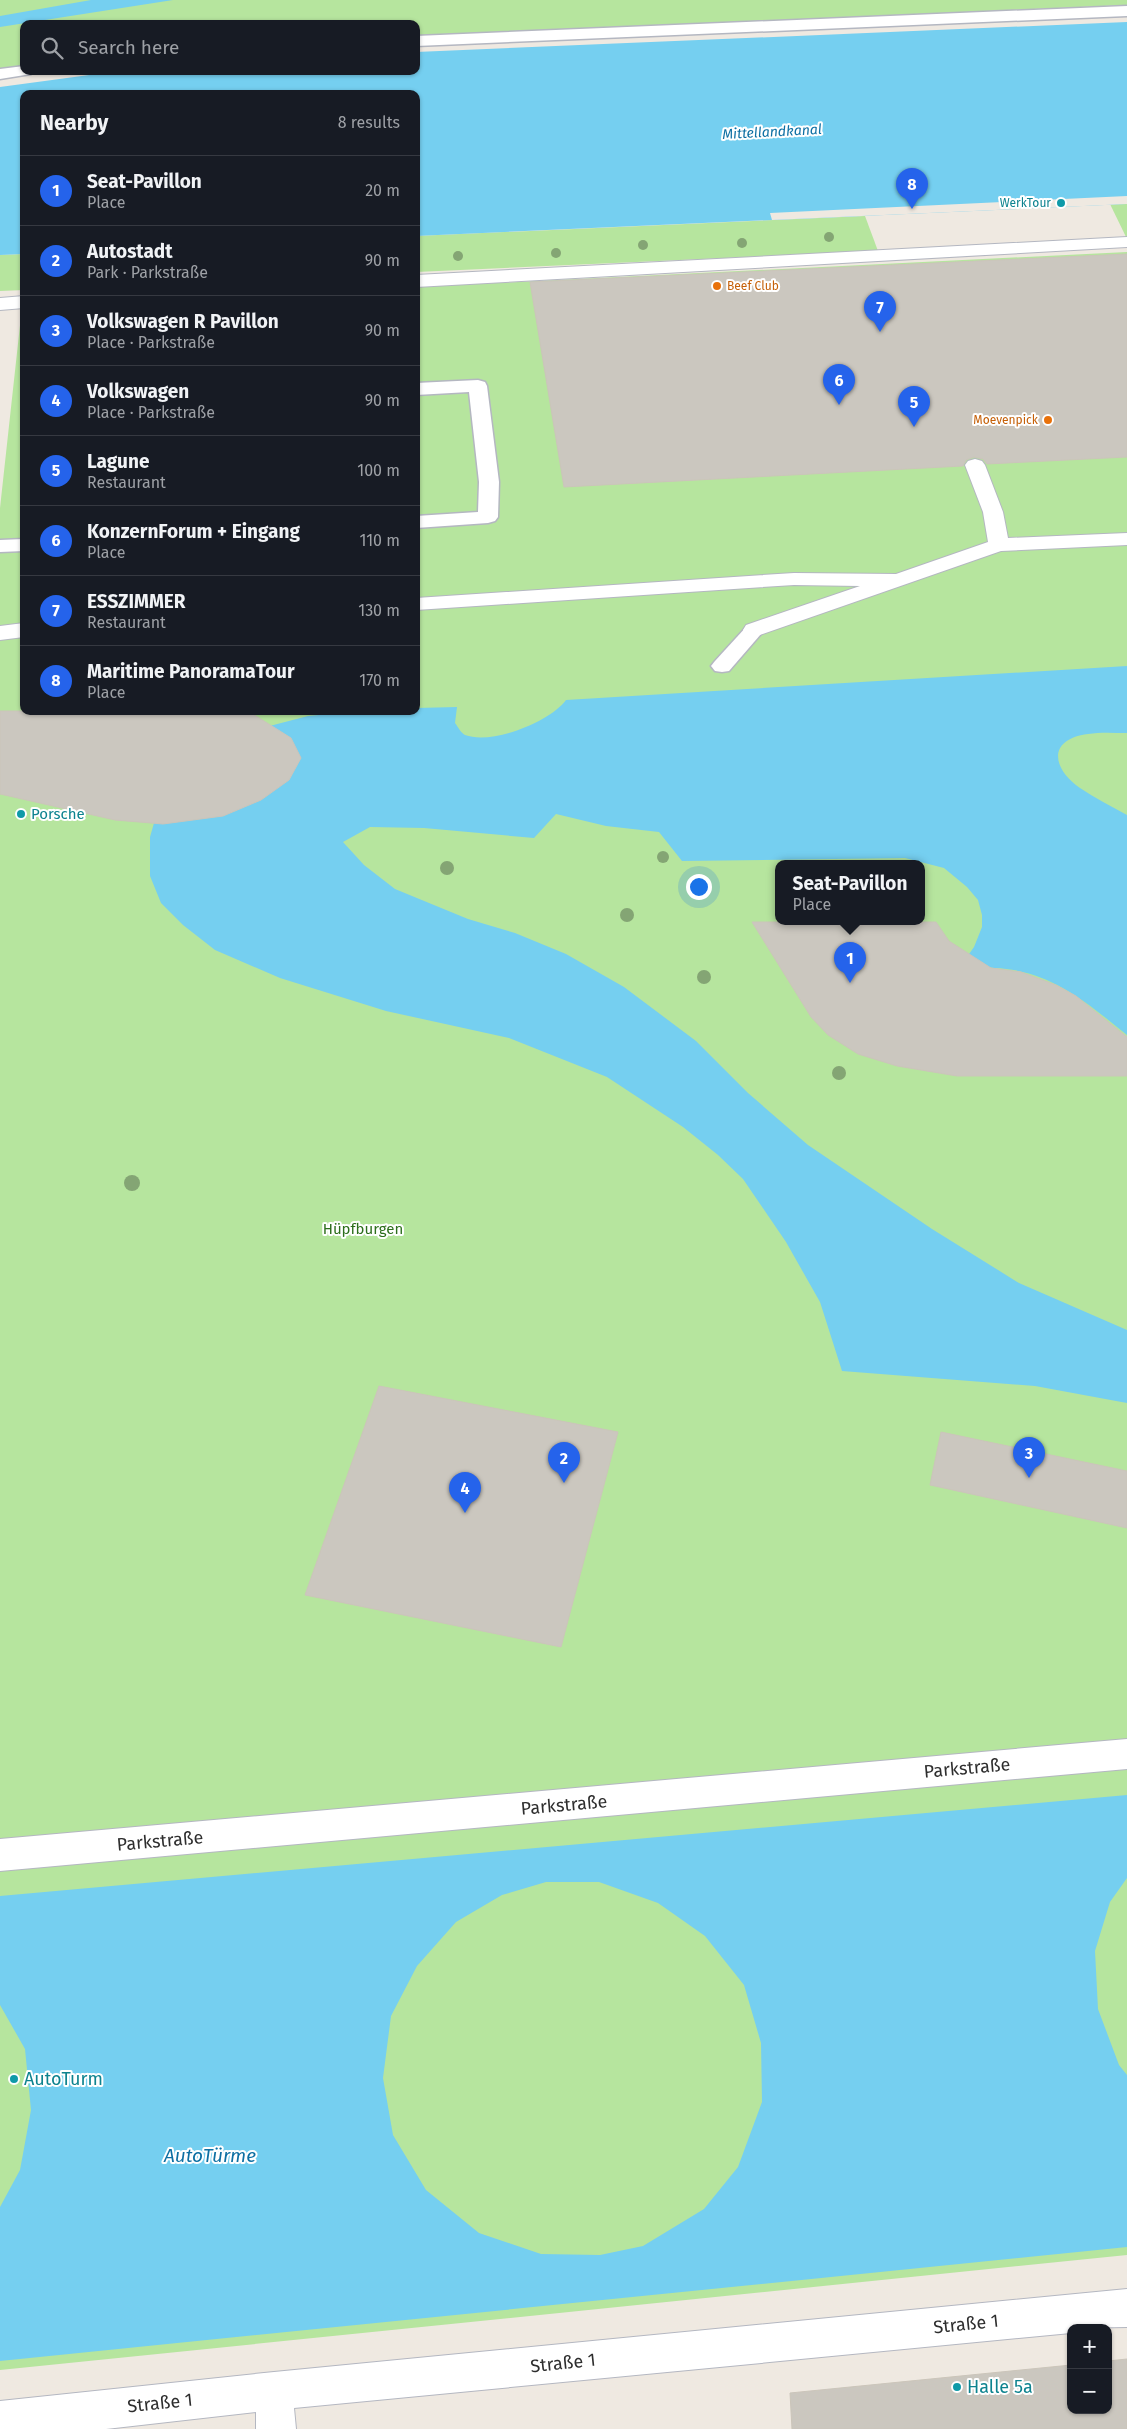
<!DOCTYPE html>
<html lang="en">
<head>
<meta charset="utf-8">
<style>
	:root { --surface:#171b24; --page:#242831; --text:#f1f3f6; --muted:#9ea1a6; --line:#363941; --accent:#2563eb }
	body { margin:0; font-family:"Fira Sans",sans-serif; background:var(--page); color:var(--text) }
	.controls { position:absolute; right:15px; bottom:15px; display:grid; overflow:hidden; border-radius:10px; box-shadow:0 1px 4px #0004 }
	.controls button { width:45px; height:45px; display:grid; place-items:center; padding:0; border:0; border-bottom:1px solid var(--line); background:var(--surface); color:var(--text); font:25px sans-serif }
	.you { position:absolute; left:698px; top:886px; width:18px; height:18px; margin:-12px; border:4px solid #fff; border-radius:50%; background:#1a73e8; box-shadow:0 0 0 8px #1a73e833 }
	.badge { display:grid; place-items:center; width:32px; height:32px; border-radius:50%; background:var(--accent); color:#fff; font-size:16px; font-weight:700 }
	.pin { position:absolute; translate:-50% -41px; filter:drop-shadow(0 1px 2px #0008) }
	.pin::after { content:''; position:absolute; top:26px; width:18px; height:15px; background:inherit; clip-path:polygon(0 0,100% 0,50% 100%) }
	.popup { position:absolute; left:775px; top:860px; width:150px; height:65px; box-sizing:border-box; display:grid; place-content:center; border-radius:10px; background:var(--surface); filter:drop-shadow(0 1px 4px #0005); font-size:16px; white-space:nowrap; color:var(--muted) }
	.popup b { font-size:19px; color:var(--text) }
	.popup::after { content:''; position:absolute; left:50%; top:100%; margin-left:-10px; border:10px solid transparent; border-top-color:var(--surface) }
	.list { margin:0; padding:0; list-style:none }
	h2 { display:flex; justify-content:space-between; align-items:center; height:65px; margin:0; padding:0 20px; font-size:21px }
	h2 small { font-size:16px; font-weight:400; color:var(--muted) }
	.list li { display:grid; grid-template-columns:32px 1fr auto; gap:15px; align-items:center; box-sizing:border-box; height:70px; padding:0 20px; border-top:1px solid var(--line) }
	.list b { display:block; font-size:19px; white-space:nowrap }
	.list p { margin:0; font-size:16px; white-space:nowrap; color:var(--muted) }
	.list em { font-size:16px; font-style:normal; color:var(--muted) }
	.icon { flex:none; width:28px; height:28px; fill:none; stroke:currentColor; stroke-width:2; stroke-linecap:round; stroke-linejoin:round }
	.map { position:relative; flex:none; width:1127px; height:2429px; overflow:hidden }
	.search { position:absolute; background:var(--surface); box-shadow:0 1px 4px #0004; left:20px; top:20px; width:400px; height:55px; display:flex; align-items:center; gap:12px; box-sizing:border-box; padding:0 18px; border-radius:10px; color:var(--muted); font-size:19px }
	.panel { position:absolute; background:var(--surface); box-shadow:0 1px 4px #0004; left:20px; top:90px; width:400px; height:625px; border-radius:10px }
	.map>svg:first-child { display:block }
</style>
</head>
<body>
<div class="map">
<svg width="1127" height="2429" viewBox="0 0 1127 2429">
	<rect width="100%" height="100%" fill="#efe9e1"/>
	<g fill="#b6e59e" fill-rule="evenodd">
		<polygon points="0,0 1127,0 1127,5 416,36 416,24 24,24 24,66 0,69"/>
		<polygon points="1110,204 1127,204 1127,239"/>
		<polygon points="865,216 878,251 416,272 416,236"/>
		<path d="M 1127,252 L 1127,2255 L 0,2370 L 0,508 L 22,307 L 24,711 L 416,711 L 416,287 ZM 779,864 L 921,864 L 921,922 L 779,922 Z"/>
		<polygon points="24,254 24,290 0,291 0,255"/>
	</g>
	<g fill="#75cff0" fill-rule="evenodd">
		<polygon points="91,0 173,0 0,27 0,16"/>
		<polygon points="1127,22 1127,204 416,236 416,94 24,94 24,254 0,255 0,87 119,71 416,71 416,52"/>
		<path d="M 1127,666 L 1127,733 C 1114,733 1100,732 1088,734 C 1048,739 1051,768 1080,788 C 1095,798 1111,806 1127,815 L 1127,1035 C 1086,1002 1050,970 994,968 C 982,967 968,972 955,974 L 974,947 L 982,927 L 982,915 L 978,900 L 967,887 L 944,868 L 905,858 L 682,861 L 659,832 L 606,826 L 556,814 L 534,838 L 424,828 L 370,827 L 343,842 L 364,865 L 395,889 L 468,919 L 515,933 L 566,954 L 624,987 L 696,1041 L 748,1093 L 808,1145 L 932,1229 L 1019,1283 L 1127,1330 L 1127,1403 L 1035,1386 L 842,1371 L 820,1302 L 786,1242 L 743,1179 L 718,1155 L 683,1127 L 607,1077 L 509,1038 L 386,1011 L 280,978 L 215,950 L 183,925 L 161,903 L 150,876 L 150,837 L 158,809 L 262,728 L 308,716 L 362,711 L 416,711 L 416,708 L 457,707 L 455,723 C 458,727 461,733 465,735 C 492,745 550,722 566,700 Z"/>
		<path d="M 1127,1795 L 1127,1878 L 1110,1902 L 1095,1951 L 1098,2009 L 1119,2065 L 1127,2075 L 1127,2247 L 0,2361 L 0,2207 L 20,2170 L 31,2110 L 25,2049 L 0,2005 L 0,1896 ZM 546,1882 L 599,1882 L 658,1903 L 705,1936 L 744,1985 L 761,2043 L 762,2102 L 738,2167 L 704,2209 L 643,2246 L 600,2255 L 541,2254 L 479,2233 L 426,2190 L 393,2135 L 383,2078 L 391,2016 L 417,1966 L 456,1922 L 502,1895 Z"/>
	</g>
	<polygon fill="#efe9e1" points="1127,196 1127,204 1084,206 772,220 770,213"/>
	<g fill="#cbc7bf" stroke="#cbc5ba">
		<polygon points="1127,254 1127,457 987,464 983,459 974,457 966,460 963,466 564,487 530,282"/>
		<polygon points="0,711 248,711 291,738 301,758 289,780 261,800 223,816 163,824 115,820 0,794"/>
		<polygon points="752,922 936,922 949,941 991,968 1021,972 1056,985 1076,996 1127,1037 1127,1076 957,1076 897,1066 858,1054 828,1035 811,1017"/>
		<polygon points="379,1386 618,1432 561,1647 305,1595"/>
		<polygon points="941,1432 1127,1471 1127,1528 930,1485"/>
		<polygon points="1127,2359 1127,2429 792,2429 790,2393 1071,2365 1071,2410 1108,2410 1108,2361"/>
	</g>
	<g fill="none" stroke-linecap="round" stroke-linejoin="round">
		<g stroke="#b4b7c1" stroke-width="3">
			<g id="lane">
				<polygon points="1127,6 1127,16 416,46 416,36"/>
				<polygon points="24,66 24,71 33,71 31,74 0,79 0,69"/>
				<polygon points="478,380 485,382 487,386 499,482 498,517 495,521 488,523 416,528 416,516 478,512 479,482 469,392 416,395 416,383"/>
				<polygon points="24,539 24,551 0,552 0,540"/>
				<polygon points="754,624 761,626 764,630 761,634 729,671 722,672 715,671 711,666 715,661 747,626"/>
			</g>
		</g>
		<g stroke="#b4b7c1" stroke-width="2">
			<g id="street">
				<polygon points="1127,237 1127,247 416,287 416,275"/>
				<polygon points="24,296 24,308 0,310 0,298"/>
				<polygon points="975,459 982,461 985,465 1003,512 1008,538 1127,533 1127,545 1001,551 754,637 746,635 743,630 746,625 860,586 794,585 416,610 416,598 794,573 896,574 988,542 983,512 965,465 968,461"/>
				<polygon points="24,623 24,637 0,640 0,626"/>
				<polygon points="1127,1739 1127,1769 0,1871 0,1839"/>
				<polygon points="1127,2289 1127,2327 1071,2328 1071,2333 294,2408 296,2429 256,2429 256,2412 106,2429 0,2429 0,2401 274,2372"/>
			</g>
		</g>
		<use href="#lane" fill="#fff" fill-rule="evenodd"/>
		<use href="#street" fill="#fff" fill-rule="evenodd"/>
	</g>
	<g fill="#84a574">
		<circle cx="829" cy="237" r="5"/>
		<circle cx="742" cy="243" r="5"/>
		<circle cx="643" cy="245" r="5"/>
		<circle cx="556" cy="253" r="5"/>
		<circle cx="458" cy="256" r="5"/>
		<circle cx="663" cy="857" r="6"/>
		<circle cx="447" cy="868" r="7"/>
		<circle cx="627" cy="915" r="7"/>
		<circle cx="704" cy="977" r="7"/>
		<circle cx="839" cy="1073" r="7"/>
		<circle cx="132" cy="1183" r="8"/>
	</g>
	<g fill="#0f9aa8" stroke="#fff" stroke-width="2">
		<circle cx="1061" cy="203" r="5"/>
		<circle cx="21" cy="814" r="5"/>
		<circle cx="14" cy="2079" r="5"/>
		<circle cx="957" cy="2387" r="5"/>
	</g>
	<g fill="#e8710a" stroke="#fff" stroke-width="2">
		<circle cx="717" cy="286" r="5"/>
		<circle cx="1048" cy="420" r="5"/>
	</g>
	<g text-anchor="middle" dominant-baseline="central" stroke-width="4" stroke-linejoin="round" paint-order="stroke">
		<g font-size="12" fill="#0d838f" stroke="#fff" text-anchor="end">
			<text x="1051" y="203">WerkTour</text>
		</g>
		<g font-size="12" fill="#c56008" stroke="#fff" text-anchor="start">
			<text x="727" y="286">Beef Club</text>
			<text x="1038" y="420" text-anchor="end">Moevenpick</text>
		</g>
		<g font-size="14" font-style="italic" fill="#0d6fa3" stroke="#fff">
			<text transform="translate(772 132) rotate(-3)">Mittellandkanal</text>
		</g>
		<g font-size="15" fill="#0d838f" stroke="#fff" text-anchor="start">
			<text x="31" y="814">Porsche</text>
		</g>
		<g font-size="15" fill="#2c6e1b" stroke="#fff">
			<text x="363" y="1229">Hüpfburgen</text>
		</g>
		<g font-size="18" fill="#2e2e2e" stroke="#fff">
			<text transform="translate(967 1768) rotate(-5)">Parkstraße</text>
			<text transform="translate(564 1805) rotate(-5)">Parkstraße</text>
			<text transform="translate(160 1841) rotate(-5)">Parkstraße</text>
			<text transform="translate(966 2324) rotate(-6)">Straße 1</text>
			<text transform="translate(563 2363) rotate(-6)">Straße 1</text>
			<text transform="translate(160 2403) rotate(-6)">Straße 1</text>
		</g>
		<g font-size="18" fill="#0d838f" stroke="#fff" text-anchor="start">
			<text x="24" y="2079">AutoTurm</text>
			<text x="967" y="2387">Halle 5a</text>
		</g>
		<g font-size="19" font-style="italic" fill="#0d6fa3" stroke="#fff">
			<text x="210" y="2155">AutoTürme</text>
		</g>
	</g>
</svg>
<div class="controls">
<button>+</button>
<button>−</button>
</div>
<div class="you"></div>
<div class="pin badge" style="left:850px;top:983px">1</div>
<div class="popup"><b>Seat-Pavillon</b>Place</div>
<div class="pin badge" style="left:564px;top:1483px">2</div>
<div class="pin badge" style="left:1029px;top:1478px">3</div>
<div class="pin badge" style="left:465px;top:1513px">4</div>
<div class="pin badge" style="left:914px;top:427px">5</div>
<div class="pin badge" style="left:839px;top:405px">6</div>
<div class="pin badge" style="left:880px;top:332px">7</div>
<div class="pin badge" style="left:912px;top:209px">8</div>
<div class="search"><svg class="icon" aria-label="search" viewBox="0 0 24 24"><circle cx="10" cy="10" r="6"/><path d="M15 15l6 6"/></svg>Search here</div>
<section class="panel">
<h2>Nearby<small>8 results</small></h2>
<ul class="list">
<li><span class="badge">1</span><div><b>Seat-Pavillon</b><p>Place</p></div><em>20 m</em></li>
<li><span class="badge">2</span><div><b>Autostadt</b><p>Park · Parkstraße</p></div><em>90 m</em></li>
<li><span class="badge">3</span><div><b>Volkswagen R Pavillon</b><p>Place · Parkstraße</p></div><em>90 m</em></li>
<li><span class="badge">4</span><div><b>Volkswagen</b><p>Place · Parkstraße</p></div><em>90 m</em></li>
<li><span class="badge">5</span><div><b>Lagune</b><p>Restaurant</p></div><em>100 m</em></li>
<li><span class="badge">6</span><div><b>KonzernForum + Eingang</b><p>Place</p></div><em>110 m</em></li>
<li><span class="badge">7</span><div><b>ESSZIMMER</b><p>Restaurant</p></div><em>130 m</em></li>
<li><span class="badge">8</span><div><b>Maritime PanoramaTour</b><p>Place</p></div><em>170 m</em></li>
</ul>
</section>
</div>
</body>
</html>
